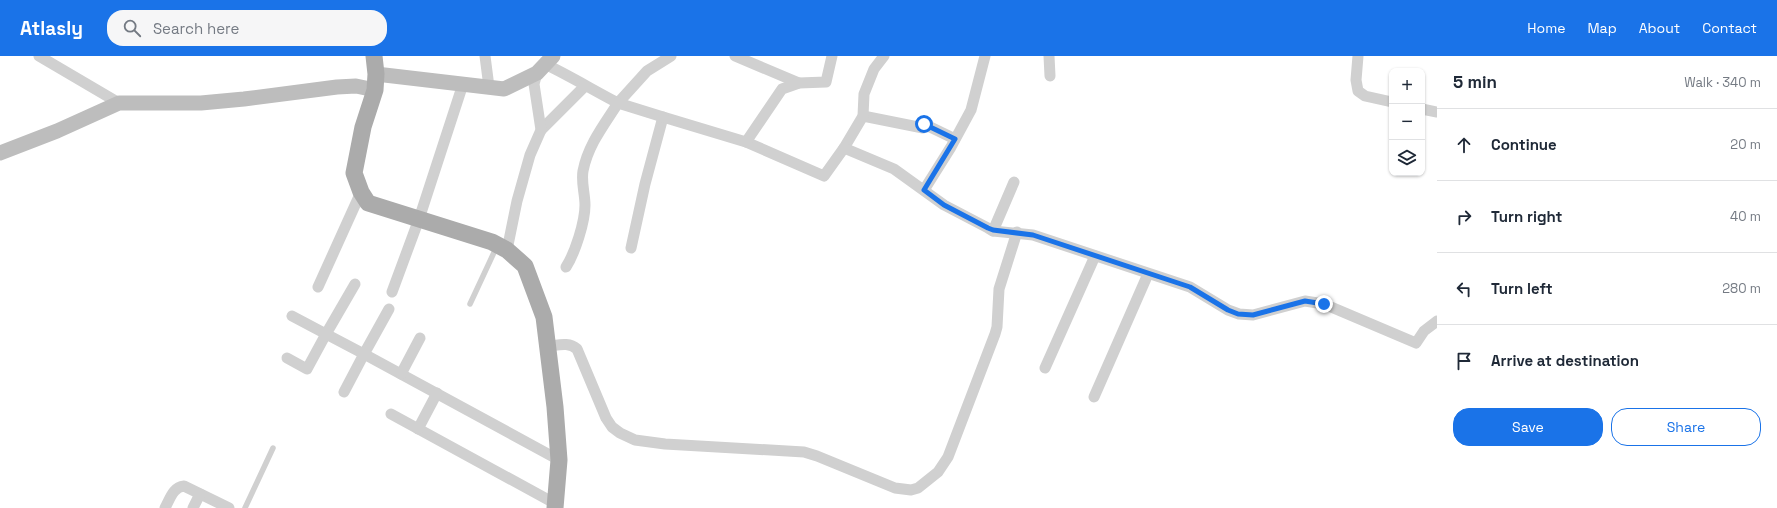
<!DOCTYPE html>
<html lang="en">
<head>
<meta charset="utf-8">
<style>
	:root { --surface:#fff; --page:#f6f6f7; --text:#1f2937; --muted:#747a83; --line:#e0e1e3; --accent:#1a73e8 }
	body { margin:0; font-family:"Space Grotesk",sans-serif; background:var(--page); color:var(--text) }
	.controls { position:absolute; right:12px; top:12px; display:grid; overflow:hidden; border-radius:8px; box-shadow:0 1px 3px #0004 }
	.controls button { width:36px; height:36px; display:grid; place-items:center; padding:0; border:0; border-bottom:1px solid var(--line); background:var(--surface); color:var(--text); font:20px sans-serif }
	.stop { position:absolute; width:12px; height:12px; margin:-9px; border:3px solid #1a73e8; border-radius:50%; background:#fff }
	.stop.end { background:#1a73e8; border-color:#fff; box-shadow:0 1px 4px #0008 }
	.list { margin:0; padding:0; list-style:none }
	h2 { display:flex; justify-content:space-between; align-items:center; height:52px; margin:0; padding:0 16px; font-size:17px }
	h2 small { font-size:13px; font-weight:400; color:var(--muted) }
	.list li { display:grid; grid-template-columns:26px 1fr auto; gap:12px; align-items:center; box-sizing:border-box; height:72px; padding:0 16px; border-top:1px solid var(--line) }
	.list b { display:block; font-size:15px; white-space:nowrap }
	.list em { font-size:13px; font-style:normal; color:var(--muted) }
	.actions { display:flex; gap:8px; padding:12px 16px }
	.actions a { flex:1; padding:9px 0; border:1px solid var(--accent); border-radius:16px; text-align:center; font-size:14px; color:var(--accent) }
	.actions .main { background:var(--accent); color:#fff }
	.icon { flex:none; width:22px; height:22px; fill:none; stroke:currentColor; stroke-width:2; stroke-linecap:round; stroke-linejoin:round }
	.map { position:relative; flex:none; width:1437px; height:452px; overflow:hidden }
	header { display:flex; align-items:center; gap:24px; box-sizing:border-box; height:56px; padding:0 20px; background:var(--accent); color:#fff }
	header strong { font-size:19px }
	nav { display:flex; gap:22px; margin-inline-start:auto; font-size:14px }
	.search { width:280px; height:36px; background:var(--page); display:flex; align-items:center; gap:10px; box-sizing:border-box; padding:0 14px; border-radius:16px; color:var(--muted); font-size:15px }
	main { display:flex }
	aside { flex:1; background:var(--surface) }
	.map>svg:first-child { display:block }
</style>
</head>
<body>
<header>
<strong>Atlasly</strong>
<div class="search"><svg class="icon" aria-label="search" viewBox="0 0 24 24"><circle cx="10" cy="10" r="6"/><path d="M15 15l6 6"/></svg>Search here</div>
<nav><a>Home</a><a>Map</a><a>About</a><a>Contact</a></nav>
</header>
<main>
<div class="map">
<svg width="1437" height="452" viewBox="0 0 1437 452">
	<rect width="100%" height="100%" fill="#fff"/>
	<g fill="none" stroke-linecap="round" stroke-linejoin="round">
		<g stroke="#d0d0d0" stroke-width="5.5">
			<polyline points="470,248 497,190"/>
			<polyline points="245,452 273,392"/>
		</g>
		<g stroke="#d0d0d0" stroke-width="11">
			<polyline points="39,0 119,47"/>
			<polyline points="485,0 489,31"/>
			<polyline points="735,0 799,27"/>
			<polyline points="1049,0 1050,20"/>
			<polyline points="1358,0 1356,24 1358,35 1365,40 1392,46"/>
			<path d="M 545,8 C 570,20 593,34 618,47 L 647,15 L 671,0"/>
			<polyline points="1422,53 1437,56"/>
			<polyline points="863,60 923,72"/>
			<polyline points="924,68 955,83"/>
			<polyline points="541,74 585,30"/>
			<polyline points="746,86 824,120 844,92 863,60 864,38 874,13 884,0"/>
			<polyline points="844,92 894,113 944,149 988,172 993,175 1033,179 1190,231 1228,254 1239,258 1253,259 1305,245 1324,248 1416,287 1424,275 1437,265"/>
			<polyline points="924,134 951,91 971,54 985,0"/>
			<polyline points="993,175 1014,126"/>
			<polyline points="631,192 645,128 663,61 746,86 782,33 799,27 826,26 832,0"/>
			<polyline points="507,194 517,145 530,99 541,74 534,28 537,17"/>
			<path d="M 566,211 C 575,197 585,166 585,149 C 585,138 581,126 583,115 C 588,89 604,69 618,47 L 663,61"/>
			<polyline points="318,231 361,136"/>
			<polyline points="392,236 419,163 463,28"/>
			<polyline points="389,253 364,298 559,404"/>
			<path d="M 549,290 C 559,289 569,286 577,293 L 606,362 L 612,371 L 620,377 L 635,384 L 665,388 L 804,396 L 817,400 L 895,432 L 911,434 L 918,432 L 938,416 L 948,401 L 995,278 L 997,271 L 999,233 L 1017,176"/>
			<polyline points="287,302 307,313 326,278 292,260"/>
			<polyline points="1045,312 1095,200"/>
			<polyline points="401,318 420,282"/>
			<polyline points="344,336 364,298 326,278 355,228"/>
			<polyline points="1094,341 1148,218"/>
			<polyline points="391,358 556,448"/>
			<polyline points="418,373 437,337"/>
			<path d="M 165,452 C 170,443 173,431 184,430 L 229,452"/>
			<polyline points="193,452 200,438"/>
		</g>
		<g stroke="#bdbdbd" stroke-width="15">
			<polyline points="376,18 504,33 537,17 553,0"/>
			<polyline points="0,97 57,75 119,47 201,47 244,43 337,31 356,30 375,34"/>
		</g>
		<polyline stroke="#ababab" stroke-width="17" points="374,0 376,18 375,34 363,71 354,117 361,136 368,147 492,186 507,194 525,210 544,261 555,351 559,404 555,452"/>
	</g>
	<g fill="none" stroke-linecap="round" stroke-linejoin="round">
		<polyline stroke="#1a73e8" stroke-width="5" points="924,68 955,83 924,134 944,149 988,172 993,174 1033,179 1190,231 1228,254 1238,258 1253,259 1305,245 1324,248"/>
	</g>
</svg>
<div class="controls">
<button>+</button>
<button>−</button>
<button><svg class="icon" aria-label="layers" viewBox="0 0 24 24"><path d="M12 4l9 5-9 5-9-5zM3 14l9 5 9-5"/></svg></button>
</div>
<div class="stop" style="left:924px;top:68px"></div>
<div class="stop end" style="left:1324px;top:248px"></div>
</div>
<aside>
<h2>5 min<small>Walk · 340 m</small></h2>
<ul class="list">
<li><svg class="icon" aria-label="ahead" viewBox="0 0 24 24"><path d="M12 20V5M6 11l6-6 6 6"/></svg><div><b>Continue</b></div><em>20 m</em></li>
<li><svg class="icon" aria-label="right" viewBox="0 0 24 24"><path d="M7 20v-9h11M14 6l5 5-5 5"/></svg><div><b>Turn right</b></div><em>40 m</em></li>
<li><svg class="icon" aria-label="left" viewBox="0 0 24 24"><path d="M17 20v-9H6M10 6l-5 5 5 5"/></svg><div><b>Turn left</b></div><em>280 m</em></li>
<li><svg class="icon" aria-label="arrive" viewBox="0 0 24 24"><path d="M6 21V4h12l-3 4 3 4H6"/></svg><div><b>Arrive at destination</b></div></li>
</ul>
<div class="actions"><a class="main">Save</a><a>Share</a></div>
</aside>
</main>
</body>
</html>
